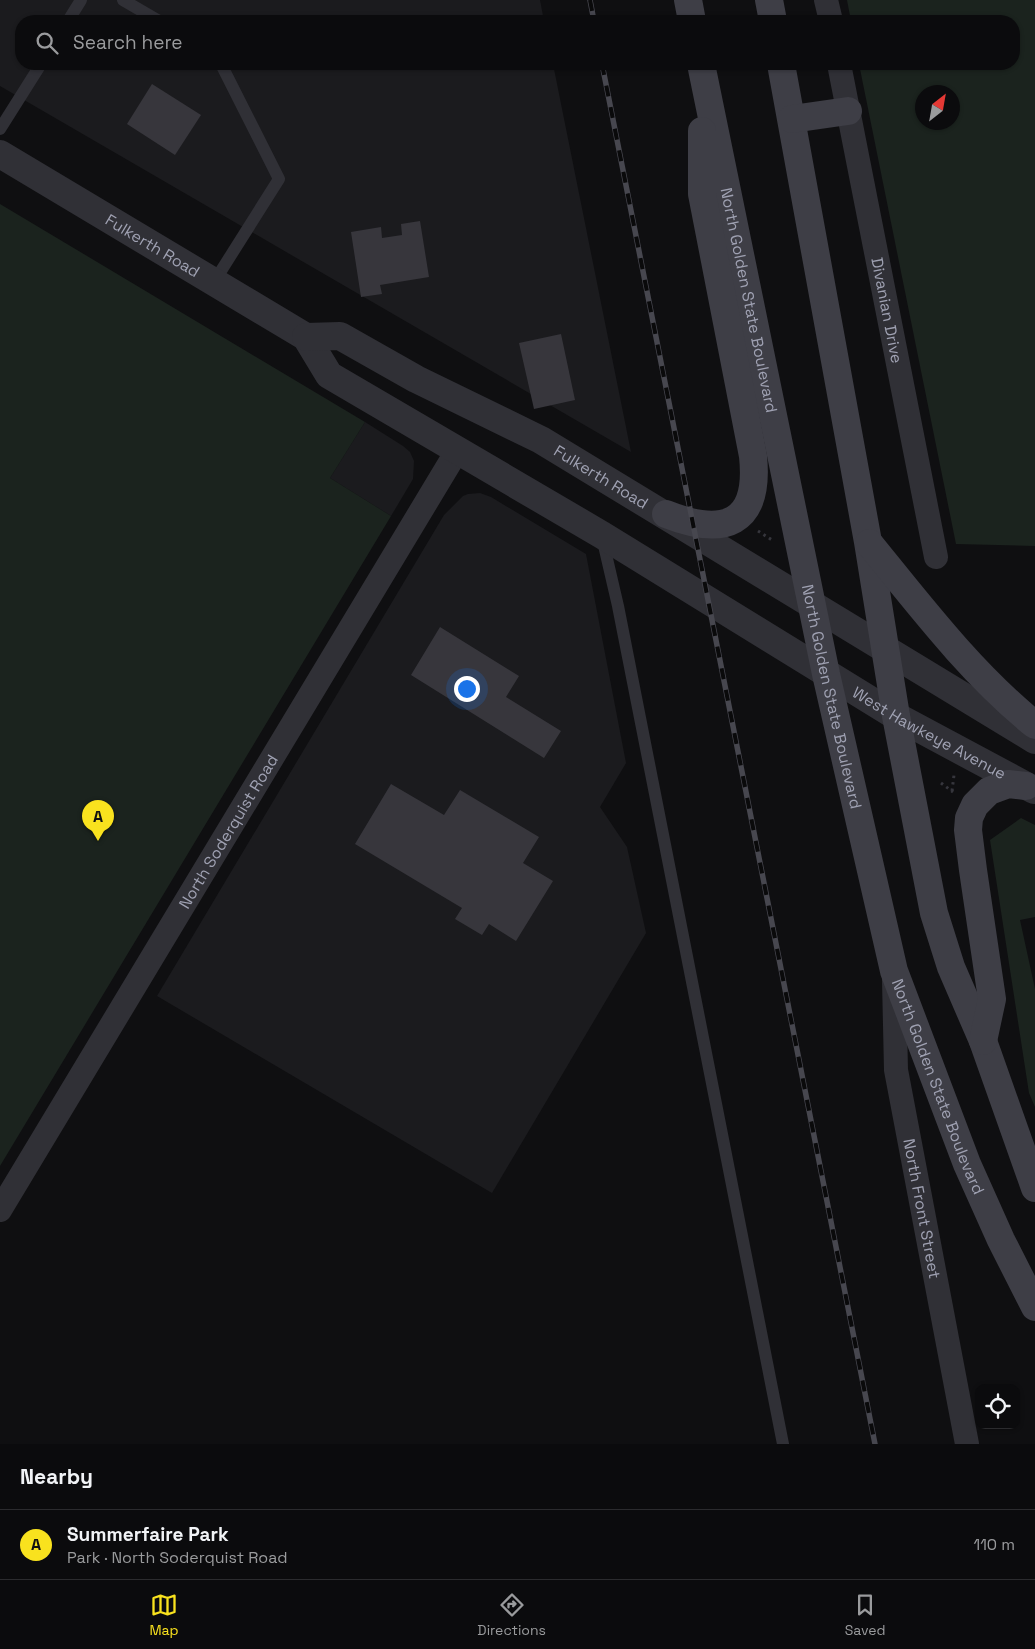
<!DOCTYPE html>
<html lang="en">
<head>
<meta charset="utf-8">
<style>
	:root { --surface:#0b0b0d; --page:#141416; --text:#f1f3f6; --muted:#9a9b9d; --line:#2b2b2e; --accent:#f9e21e }
	body { margin:0; font-family:"Space Grotesk",sans-serif; background:var(--page); color:var(--text) }
	.controls { position:absolute; right:15px; bottom:15px; display:grid; overflow:hidden; border-radius:10px; box-shadow:0 1px 4px #0004 }
	.controls button { width:45px; height:45px; display:grid; place-items:center; padding:0; border:0; border-bottom:1px solid var(--line); background:var(--surface); color:var(--text); font:25px sans-serif }
	.compass { position:absolute; left:915px; top:85px; width:45px; height:45px; border-radius:50%; background:var(--surface); box-shadow:0 1px 4px #0004; rotate:31deg }
	.you { position:absolute; left:466px; top:688px; width:18px; height:18px; margin:-12px; border:4px solid #fff; border-radius:50%; background:#1a73e8; box-shadow:0 0 0 8px #1a73e833 }
	.badge { display:grid; place-items:center; width:32px; height:32px; border-radius:50%; background:var(--accent); color:#111; font-size:16px; font-weight:700 }
	.pin { position:absolute; translate:-50% -41px; filter:drop-shadow(0 1px 2px #0008) }
	.pin::after { content:''; position:absolute; top:26px; width:18px; height:15px; background:inherit; clip-path:polygon(0 0,100% 0,50% 100%) }
	.list { margin:0; padding:0; list-style:none }
	h2 { display:flex; justify-content:space-between; align-items:center; height:65px; margin:0; padding:0 20px; font-size:21px }
	h2 small { font-size:16px; font-weight:400; color:var(--muted) }
	.list li { display:grid; grid-template-columns:32px 1fr auto; gap:15px; align-items:center; box-sizing:border-box; height:70px; padding:0 20px; border-top:1px solid var(--line) }
	.list b { display:block; font-size:19px; white-space:nowrap }
	.list p { margin:0; font-size:16px; white-space:nowrap; color:var(--muted) }
	.list em { font-size:16px; font-style:normal; color:var(--muted) }
	.icon { flex:none; width:28px; height:28px; fill:none; stroke:currentColor; stroke-width:2; stroke-linecap:round; stroke-linejoin:round }
	.map { position:relative; flex:none; width:1035px; height:1444px; overflow:hidden }
	.search { position:absolute; background:var(--surface); box-shadow:0 1px 4px #0004; left:15px; right:15px; top:15px; height:55px; display:flex; align-items:center; gap:12px; box-sizing:border-box; padding:0 18px; border-radius:20px; color:var(--muted); font-size:19px }
	.sheet { height:135px; background:var(--surface) }
	nav { display:flex; justify-content:space-around; align-items:center; box-sizing:border-box; height:70px; border-top:1px solid var(--line); background:var(--surface); font-size:14px; color:var(--muted) }
	nav a { display:grid; justify-items:center; gap:2px }
	nav .on { color:var(--accent) }
	.map>svg:first-child { display:block }
</style>
</head>
<body>
<div class="map">
<svg width="1035" height="1444" viewBox="0 0 1035 1444">
	<rect width="100%" height="100%" fill="#0f0f11"/>
	<g fill="#1b1b1e">
		<polygon points="0,0 540,0 544,21 21,21 21,64 553,64 631,452 0,86"/>
		<polygon points="365,422 403,446 410,452 414,461 413,479 391,516 330,478"/>
		<polygon points="480,493 491,497 586,554 626,763 600,807 627,847 646,933 492,1193 157,996 444,515 463,496 468,494"/>
	</g>
	<g fill="#1b231e" fill-rule="evenodd">
		<path d="M 847,0 L 1035,0 L 1035,546 L 956,544 L 859,64 L 1014,64 L 1014,21 L 851,21 ZM 952,92 L 952,122 L 922,122 L 922,92 Z"/>
		<polygon points="0,204 365,422 330,478 391,516 0,1166"/>
		<polygon points="1021,818 1035,825 1035,917 1020,920 1035,989 1035,1107 1029,1093 990,840"/>
	</g>
	<g fill="#37363c">
		<polygon points="152,84 201,115 175,155 127,124"/>
		<polygon points="420,221 429,277 380,285 382,294 361,297 351,232 381,227 382,238 402,235 401,224"/>
		<polygon points="561,334 575,400 534,409 519,343"/>
		<polygon points="440,627 519,676 506,697 561,731 544,758 411,675"/>
		<polygon points="391,784 444,815 460,790 539,837 523,863 553,881 516,941 489,924 482,935 455,919 462,908 355,844"/>
	</g>
	<g fill="none" stroke-linecap="round" stroke-linejoin="round">
		<g stroke="#36363d" stroke-width="3" stroke-dasharray="2.5 4" stroke-linecap="butt">
			<polyline points="758,531 772,540"/>
			<polyline points="941,783 953,792"/>
			<polyline points="952,791 954,775"/>
		</g>
		<g stroke="#303036" stroke-width="12">
			<polyline points="123,0 159,21"/>
			<polyline points="68,21 81,0"/>
			<polyline points="0,129 41,64"/>
			<polyline points="214,282 279,179 221,64"/>
			<polyline points="602,537 618,606 783,1444"/>
		</g>
		<g stroke="#303036" stroke-width="24">
			<polyline points="826,0 831,21"/>
			<path id="s1" d="M 839,64 L 936,557"/>
			<path id="s2" d="M 894,980 L 896,1070 L 967,1444"/>
			<path id="s3" d="M 0,1210 L 457,451"/>
		</g>
		<g stroke="#303036" stroke-width="28">
			<path id="s4" d="M 0,154 L 306,337 L 329,375 L 602,535 L 896,716 L 1034,790"/>
			<path id="s5" d="M 306,337 L 340,336 L 416,379 L 541,440 L 1035,740"/>
		</g>
		<g stroke="#3e3e46" stroke-width="28">
			<polyline points="688,0 692,21"/>
			<polyline points="769,0 773,21"/>
			<path id="s6" d="M 701,64 L 826,674 L 894,971 L 967,1164 L 1001,1240 L 1035,1307"/>
			<polyline points="781,64 868,542 896,716 934,913 951,967 983,1041 1035,1188"/>
			<polyline points="792,119 848,111"/>
			<path d="M 666,514 C 724,537 760,525 753,456 L 702,194 L 702,131"/>
			<path d="M 869,543 C 921,607 971,673 1035,725"/>
			<polyline points="983,1041 992,999 973,870 968,830 969,818 975,805 989,791 1008,784 1026,786"/>
		</g>
		<g stroke="#47474f" stroke-width="5.5">
			<g id="rail">
				<polyline points="590,0 594,21"/>
				<polyline points="602,64 875,1444"/>
			</g>
		</g>
		<use href="#rail" stroke="#0a0a0b" stroke-width="4" stroke-dasharray="11" stroke-linecap="butt"/>
	</g>
	<g text-anchor="middle" dominant-baseline="central" stroke-width="5" stroke-linejoin="round" paint-order="stroke">
		<g font-size="16" fill="#9fa1b2" stroke="#0a0a0b">
			<text stroke="none"><textPath href="#s4" startOffset="178">Fulkerth Road</textPath></text>
			<text stroke="none"><textPath href="#s6" startOffset="241">North Golden State Boulevard</textPath></text>
			<text stroke="none"><textPath href="#s1" startOffset="251">Divanian Drive</textPath></text>
			<text stroke="none"><textPath href="#s5" startOffset="331">Fulkerth Road</textPath></text>
			<text stroke="none"><textPath href="#s6" startOffset="646">North Golden State Boulevard</textPath></text>
			<text stroke="none"><textPath href="#s4" startOffset="1100">West Hawkeye Avenue</textPath></text>
			<text stroke="none"><textPath href="#s3" startOffset="442">North Soderquist Road</textPath></text>
			<text stroke="none"><textPath href="#s6" startOffset="1051">North Golden State Boulevard</textPath></text>
			<text stroke="none"><textPath href="#s2" startOffset="231">North Front Street</textPath></text>
		</g>
	</g>
</svg>
<div class="controls">
<button><svg class="icon" aria-label="locate" viewBox="0 0 24 24"><circle cx="12" cy="12" r="6"/><path d="M12 2v4M12 18v4M2 12h4M18 12h4"/></svg></button>
</div>
<svg class="compass" viewBox="-18 -18 36 36"><path d="M0-13l5 13h-10z" fill="#e53935"/><path d="M0 13l5-13h-10z" fill="#9a9b9d"/></svg>
<div class="you"></div>
<div class="pin badge" style="left:98px;top:841px">A</div>
<div class="search"><svg class="icon" aria-label="search" viewBox="0 0 24 24"><circle cx="10" cy="10" r="6"/><path d="M15 15l6 6"/></svg>Search here</div>
</div>
<section class="sheet">
<h2>Nearby<small></small></h2>
<ul class="list">
<li><span class="badge">A</span><div><b>Summerfaire Park</b><p>Park · North Soderquist Road</p></div><em>110 m</em></li>
</ul>
</section>
<nav>
<a class="on"><svg class="icon" aria-label="map" viewBox="0 0 24 24"><path d="M3 6l6-2 6 2 6-2v14l-6 2-6-2-6 2zM9 4v14M15 6v14"/></svg>Map</a>
<a><svg class="icon" aria-label="directions" viewBox="0 0 24 24"><path d="M12 3l9 9-9 9-9-9zM9 14v-3h6M13 9l2 2-2 2"/></svg>Directions</a>
<a><svg class="icon" aria-label="saved" viewBox="0 0 24 24"><path d="M7 4h10v16l-5-4-5 4z"/></svg>Saved</a>
</nav>
</body>
</html>
